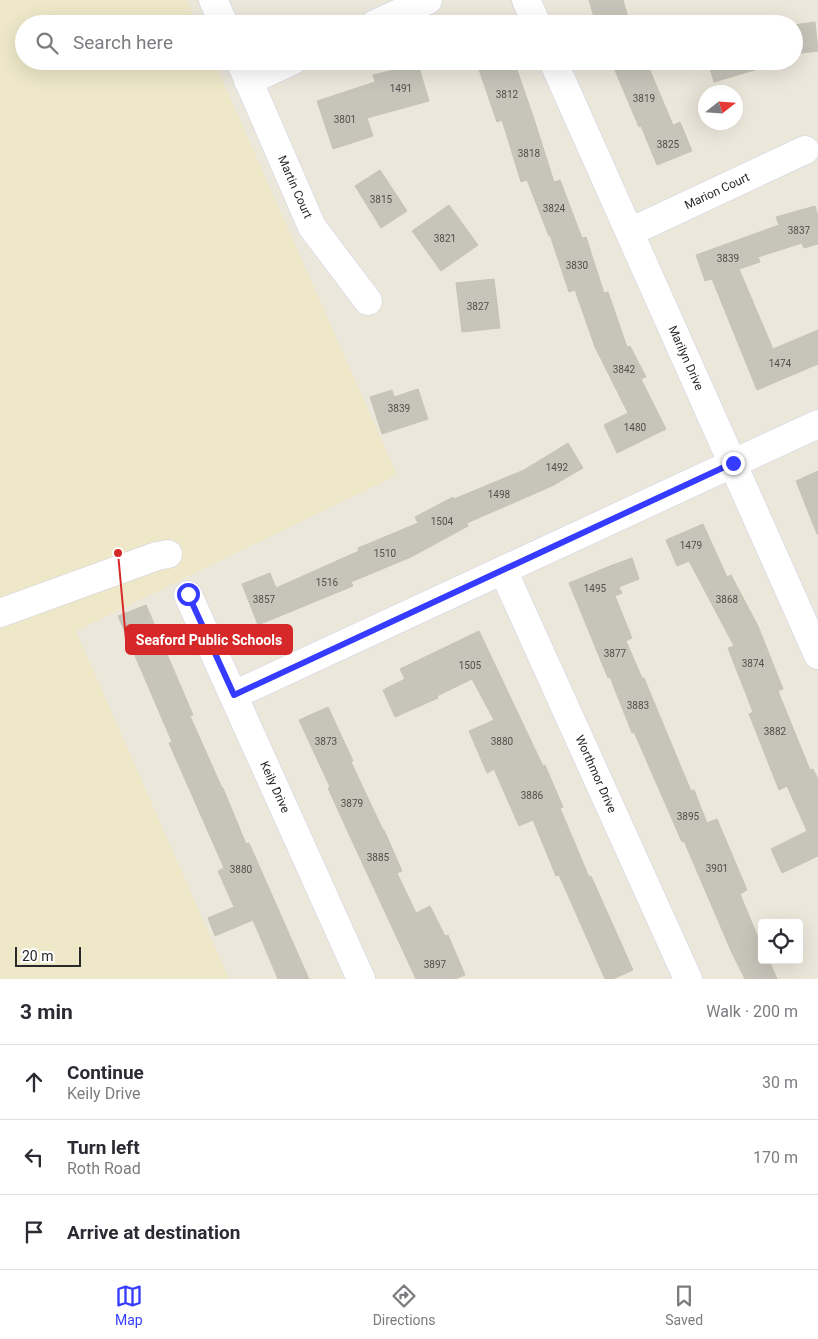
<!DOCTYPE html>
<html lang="en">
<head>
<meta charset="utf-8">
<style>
	:root { --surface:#fff; --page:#f2f2f3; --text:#2b2b33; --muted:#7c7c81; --line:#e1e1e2; --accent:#353cff }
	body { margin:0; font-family:Roboto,sans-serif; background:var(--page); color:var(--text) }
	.controls { position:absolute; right:15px; bottom:15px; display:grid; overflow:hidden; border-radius:5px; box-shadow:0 5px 20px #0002 }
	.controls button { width:45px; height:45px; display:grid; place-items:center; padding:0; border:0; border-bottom:1px solid var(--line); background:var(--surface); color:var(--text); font:25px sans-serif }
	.compass { position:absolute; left:698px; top:85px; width:45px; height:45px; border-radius:50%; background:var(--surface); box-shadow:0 5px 20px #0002; rotate:73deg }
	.scale { position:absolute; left:15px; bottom:12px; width:66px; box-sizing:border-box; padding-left:5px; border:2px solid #292929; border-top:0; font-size:14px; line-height:18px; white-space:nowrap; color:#292929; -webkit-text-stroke:4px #fff; paint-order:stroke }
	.stop { position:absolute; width:15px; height:15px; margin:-11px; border:4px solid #353cff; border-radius:50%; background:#fff }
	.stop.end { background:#353cff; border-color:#fff; box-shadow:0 1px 5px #0008 }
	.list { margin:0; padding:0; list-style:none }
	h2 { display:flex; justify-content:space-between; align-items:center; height:65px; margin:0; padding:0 20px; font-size:21px }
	h2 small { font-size:16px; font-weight:400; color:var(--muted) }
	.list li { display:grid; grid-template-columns:32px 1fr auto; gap:15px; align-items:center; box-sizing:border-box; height:75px; padding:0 20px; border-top:1px solid var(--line) }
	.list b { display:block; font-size:19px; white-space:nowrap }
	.list p { margin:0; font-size:16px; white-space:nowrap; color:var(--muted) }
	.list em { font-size:16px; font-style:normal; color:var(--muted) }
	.icon { flex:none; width:28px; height:28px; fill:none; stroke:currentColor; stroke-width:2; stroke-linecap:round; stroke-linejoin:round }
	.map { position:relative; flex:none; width:818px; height:979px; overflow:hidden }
	.search { position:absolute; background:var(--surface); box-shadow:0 5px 20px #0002; left:15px; right:15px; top:15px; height:55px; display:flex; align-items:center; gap:12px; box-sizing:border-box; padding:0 18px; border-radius:28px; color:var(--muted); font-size:19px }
	.sheet { height:290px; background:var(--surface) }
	nav { display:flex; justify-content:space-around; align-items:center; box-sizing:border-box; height:70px; border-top:1px solid var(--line); background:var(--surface); font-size:14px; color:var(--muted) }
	nav a { display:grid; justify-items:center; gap:2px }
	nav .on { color:var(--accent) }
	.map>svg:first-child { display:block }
</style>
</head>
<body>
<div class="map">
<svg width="818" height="979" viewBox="0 0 818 979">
	<rect width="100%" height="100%" fill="#ece7db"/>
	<polygon fill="#eee8c9" points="0,0 187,0 197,24 24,24 24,61 214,61 397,475 76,631 229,979 0,979"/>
	<g fill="#c7c4ba" stroke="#c7c4b4">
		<polygon points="589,0 623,0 630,24 596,24"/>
		<polygon points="815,22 818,51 794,54 794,25"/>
		<polygon points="476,61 514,61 534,119 554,182 560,180 582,238 586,237 604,293 608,292 627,347 630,346 646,377 641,379 666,429 617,453 604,425 628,413 595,347 575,290 569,292 550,235 549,236 527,180 521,182 502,120 497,122"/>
		<polygon points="611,61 646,61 673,125 680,122 692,151 657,165 641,126 639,127"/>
		<polygon points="708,61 768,61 768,66 714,82"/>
		<polygon points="418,64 429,101 367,118 373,136 333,149 317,101 375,82 373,75"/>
		<polygon points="380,170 407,211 381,228 355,186"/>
		<polygon points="449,205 478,245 441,271 412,231"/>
		<polygon points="815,206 818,216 818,244 804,248 802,243 758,257 760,262 739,269 773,349 818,330 818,364 757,390 712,279 705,281 696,255 779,225 776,217"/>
		<polygon points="494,279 500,328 462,332 456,283"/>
		<polygon points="418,389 428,419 382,434 370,397 392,390 394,397"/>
		<polygon points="568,443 583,468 552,486 467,523 468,526 411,557 351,582 353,586 258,625 242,584 270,573 276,588 359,551 358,548 418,523 415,517 453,497 454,499 524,470"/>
		<polygon points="818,471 818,534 817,534 796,481"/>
		<polygon points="703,524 727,577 731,575 758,626 783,689 778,691 810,770 813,769 818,779 818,856 782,873 771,849 807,831 787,786 779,790 749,714 753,712 728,648 734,646 689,561 677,566 666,540"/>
		<polygon points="632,558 639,579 619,587 622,593 615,596 632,638 626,641 642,678 644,678 691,791 694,790 707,823 717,819 747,890 740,894 762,947 762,960 769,960 777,979 745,979 732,953 684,841 682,842 634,732 632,733 610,677 608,678 569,583 610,566"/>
		<polygon points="146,605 193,715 190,716 222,788 223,788 246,844 249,843 309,979 278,979 253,920 215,936 208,918 234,907 218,871 224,868 169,743 172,742 118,616"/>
		<polygon points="479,631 543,766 545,765 563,807 560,808 589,877 591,876 633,970 613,979 605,979 559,875 556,876 533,820 519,826 494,769 487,773 469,731 494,720 472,679 437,696 438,698 395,717 383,690 405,679 400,669"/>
		<polygon points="328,707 353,761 351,762 383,830 384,830 402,871 397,873 416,913 430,906 445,936 448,935 465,975 455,979 416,979 347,830 328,788 330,787 299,720"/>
	</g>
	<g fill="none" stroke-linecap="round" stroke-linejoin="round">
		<g stroke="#d0d1e3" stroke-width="29">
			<g id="minor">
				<polyline points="213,0 224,24"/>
				<polyline points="526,0 537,24"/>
				<polyline points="375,24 428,0"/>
				<polyline points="240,61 312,227 368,301"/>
				<polyline points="553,61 818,655"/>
				<polyline points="248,81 292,61"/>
				<polyline points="630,232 805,150"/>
				<polyline points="503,570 688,979"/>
				<polyline points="188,595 361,979"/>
				<polyline points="0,613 157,556 168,554"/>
				<polyline points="234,695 818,424"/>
			</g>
		</g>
		<use href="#minor" stroke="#fff" stroke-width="28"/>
	</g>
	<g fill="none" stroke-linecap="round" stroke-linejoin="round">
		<polyline stroke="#353cff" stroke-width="6" points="188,594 234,695 733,463"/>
	</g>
	<g text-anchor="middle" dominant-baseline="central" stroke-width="5" stroke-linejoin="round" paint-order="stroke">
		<g font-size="10" fill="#50504d">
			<text x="401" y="88">1491</text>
			<text x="507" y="94">3812</text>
			<text x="644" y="98">3819</text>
			<text x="345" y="119">3801</text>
			<text x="668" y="144">3825</text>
			<text x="529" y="153">3818</text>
			<text x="381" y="199">3815</text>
			<text x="554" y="208">3824</text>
			<text x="799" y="230">3837</text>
			<text x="445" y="238">3821</text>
			<text x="728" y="258">3839</text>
			<text x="577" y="265">3830</text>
			<text x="478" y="306">3827</text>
			<text x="780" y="363">1474</text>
			<text x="624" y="369">3842</text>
			<text x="399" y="408">3839</text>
			<text x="635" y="427">1480</text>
			<text x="557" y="467">1492</text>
			<text x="499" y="494">1498</text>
			<text x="442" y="521">1504</text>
			<text x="691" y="545">1479</text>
			<text x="385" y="553">1510</text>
			<text x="327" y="582">1516</text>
			<text x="595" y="588">1495</text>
			<text x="264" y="599">3857</text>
			<text x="727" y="599">3868</text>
			<text x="615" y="653">3877</text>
			<text x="753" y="663">3874</text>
			<text x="470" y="665">1505</text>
			<text x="638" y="705">3883</text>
			<text x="775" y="731">3882</text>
			<text x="326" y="741">3873</text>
			<text x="502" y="741">3880</text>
			<text x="532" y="795">3886</text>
			<text x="352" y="803">3879</text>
			<text x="688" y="816">3895</text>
			<text x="378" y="857">3885</text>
			<text x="717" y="868">3901</text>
			<text x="241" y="869">3880</text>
			<text x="435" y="964">3897</text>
		</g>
		<g font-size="12" fill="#292929" stroke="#fff">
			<text transform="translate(295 187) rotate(66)">Martin Court</text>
			<text transform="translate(717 191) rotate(-25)">Marion Court</text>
			<text transform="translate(686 358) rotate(66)">Marilyn Drive</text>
			<text transform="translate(596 774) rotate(66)">Worthmor Drive</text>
			<text transform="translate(275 787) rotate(66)">Keily Drive</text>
		</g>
	</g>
	<path fill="none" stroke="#d62828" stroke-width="2" d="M118 553L126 640"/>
	<circle fill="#d62828" stroke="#fff" stroke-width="2" cx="118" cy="553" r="5"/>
	<rect fill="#d62828" stroke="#d62828" stroke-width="2" x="126" y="625" width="166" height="29" rx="5"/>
	<g font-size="14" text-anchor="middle" font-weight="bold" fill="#fff">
		<text x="209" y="645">Seaford Public Schools</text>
	</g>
</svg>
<div class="controls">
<button><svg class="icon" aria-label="locate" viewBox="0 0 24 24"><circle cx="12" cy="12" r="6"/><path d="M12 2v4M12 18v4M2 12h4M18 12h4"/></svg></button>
</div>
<svg class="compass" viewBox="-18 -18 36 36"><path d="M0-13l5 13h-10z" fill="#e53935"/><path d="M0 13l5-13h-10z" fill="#7c7c81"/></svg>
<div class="scale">20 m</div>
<div class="stop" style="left:188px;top:594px"></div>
<div class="stop end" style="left:733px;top:463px"></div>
<div class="search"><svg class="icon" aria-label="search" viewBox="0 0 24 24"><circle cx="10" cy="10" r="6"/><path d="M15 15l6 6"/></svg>Search here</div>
</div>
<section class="sheet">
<h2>3 min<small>Walk · 200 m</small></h2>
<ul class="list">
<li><svg class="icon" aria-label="ahead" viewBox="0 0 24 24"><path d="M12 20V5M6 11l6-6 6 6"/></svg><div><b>Continue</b><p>Keily Drive</p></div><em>30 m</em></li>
<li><svg class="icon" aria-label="left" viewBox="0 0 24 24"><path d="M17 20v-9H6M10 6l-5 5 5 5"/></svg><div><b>Turn left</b><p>Roth Road</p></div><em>170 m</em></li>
<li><svg class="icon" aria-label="arrive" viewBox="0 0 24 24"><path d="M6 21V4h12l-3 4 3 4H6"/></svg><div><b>Arrive at destination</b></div></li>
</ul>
</section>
<nav>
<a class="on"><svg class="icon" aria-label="map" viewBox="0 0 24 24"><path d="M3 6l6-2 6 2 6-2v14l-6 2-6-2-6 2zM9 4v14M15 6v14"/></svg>Map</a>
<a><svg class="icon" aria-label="directions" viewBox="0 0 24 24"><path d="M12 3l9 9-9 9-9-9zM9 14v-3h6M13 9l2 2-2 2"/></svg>Directions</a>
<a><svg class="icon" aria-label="saved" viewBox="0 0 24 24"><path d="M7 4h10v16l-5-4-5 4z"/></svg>Saved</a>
</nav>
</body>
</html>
